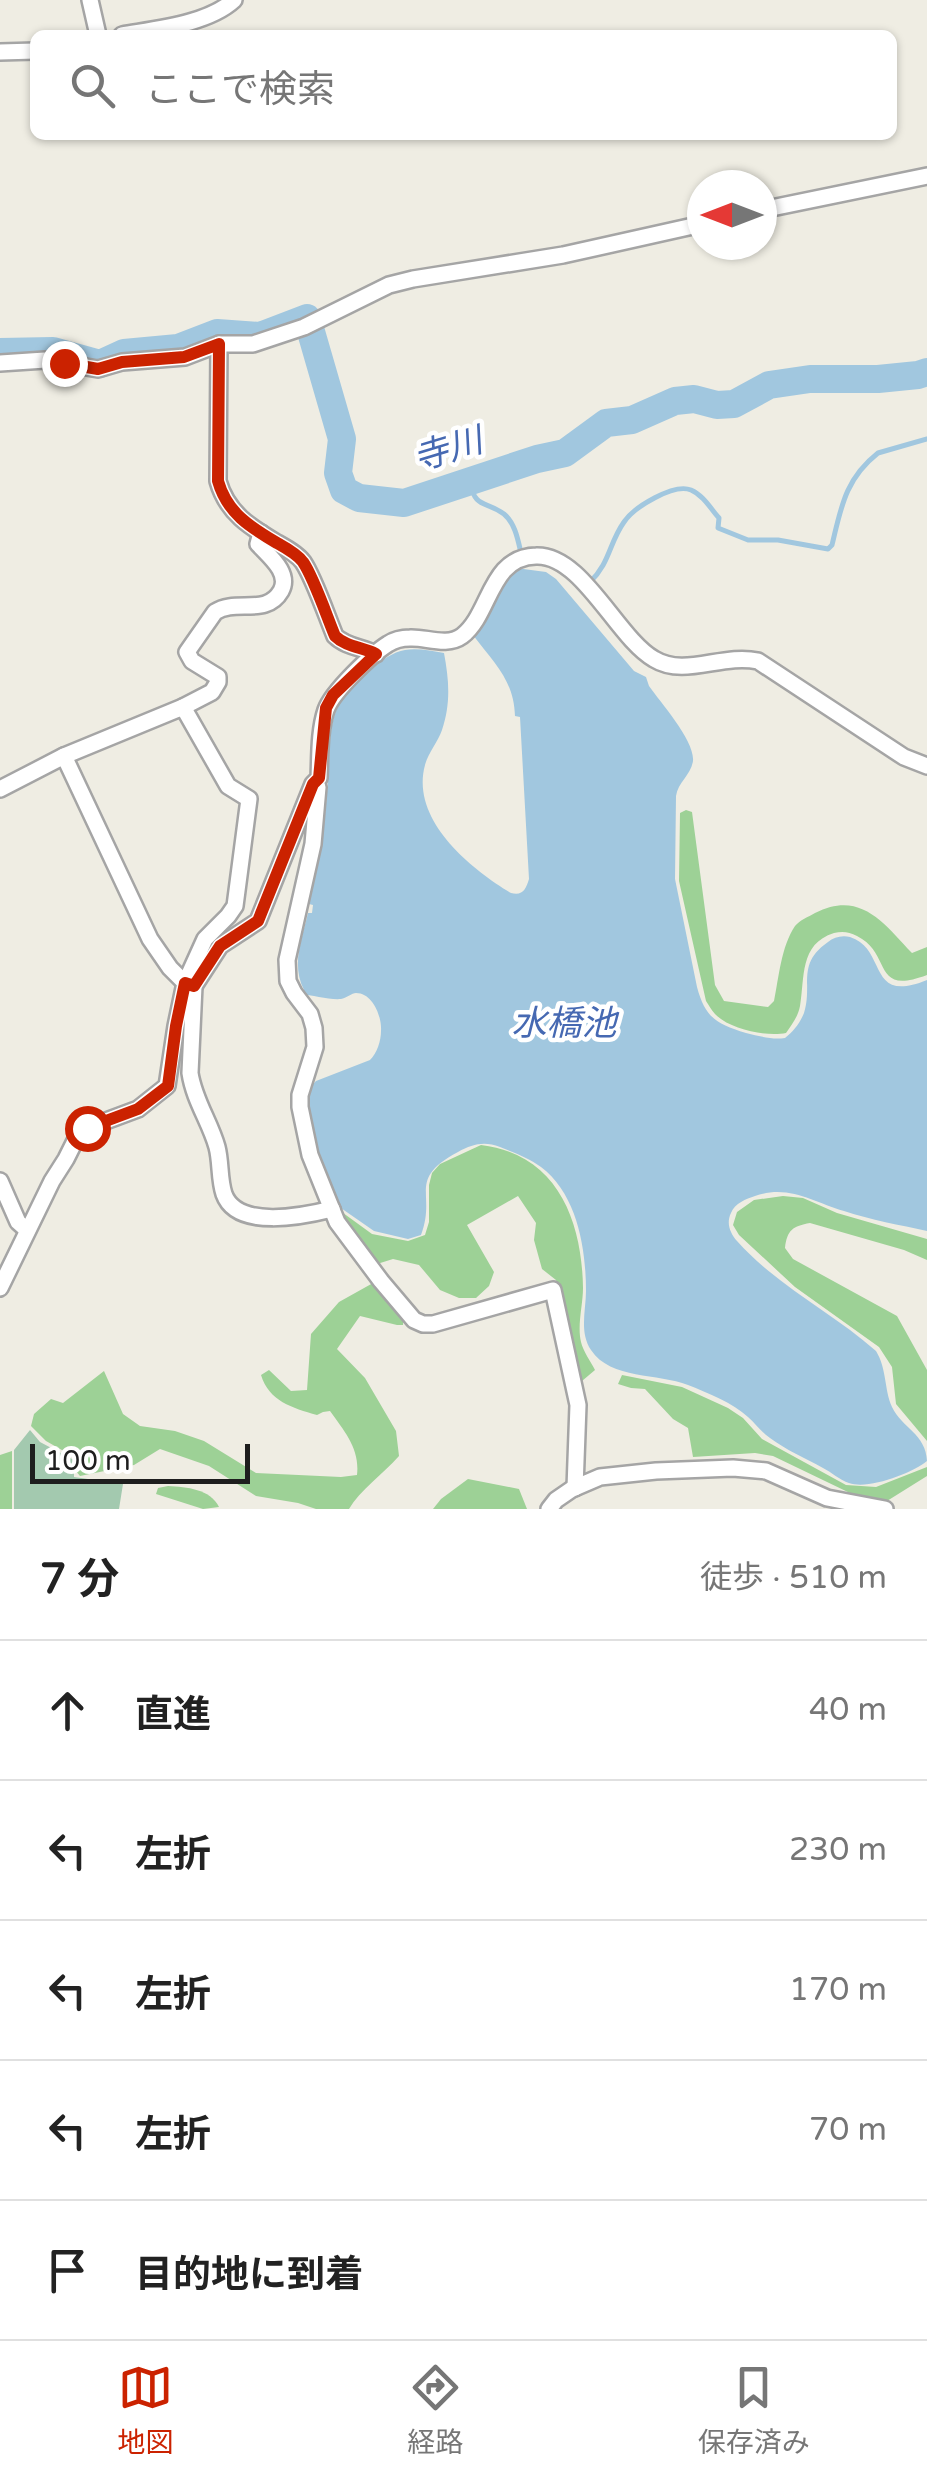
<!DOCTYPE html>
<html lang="ja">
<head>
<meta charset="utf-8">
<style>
	:root { --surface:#fff; --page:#f6f6f6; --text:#222; --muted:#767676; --line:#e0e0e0; --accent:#cb2200 }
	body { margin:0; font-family:"Varela Round","Noto Sans JP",sans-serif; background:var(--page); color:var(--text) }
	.compass { position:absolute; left:687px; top:170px; width:90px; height:90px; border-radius:50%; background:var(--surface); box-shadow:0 2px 8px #0004; rotate:270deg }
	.scale { position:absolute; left:30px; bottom:25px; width:220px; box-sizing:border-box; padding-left:10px; border:5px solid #1e1e1e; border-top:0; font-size:28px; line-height:35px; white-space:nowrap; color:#1e1e1e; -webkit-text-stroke:8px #fff; paint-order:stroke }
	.stop { position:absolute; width:30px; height:30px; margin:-22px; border:8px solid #cb2200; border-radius:50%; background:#fff }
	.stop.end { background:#cb2200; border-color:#fff; box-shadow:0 2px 10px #0008 }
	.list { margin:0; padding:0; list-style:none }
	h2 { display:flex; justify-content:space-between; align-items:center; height:130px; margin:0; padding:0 40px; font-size:42px }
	h2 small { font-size:32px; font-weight:400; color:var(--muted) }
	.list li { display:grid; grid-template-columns:65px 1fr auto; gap:30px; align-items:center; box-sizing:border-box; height:140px; padding:0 40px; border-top:2px solid var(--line) }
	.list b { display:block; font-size:38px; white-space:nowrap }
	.list em { font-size:32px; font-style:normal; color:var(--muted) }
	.icon { flex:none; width:55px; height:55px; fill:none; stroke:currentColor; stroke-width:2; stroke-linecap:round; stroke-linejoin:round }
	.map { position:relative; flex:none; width:927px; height:1509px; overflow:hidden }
	.search { position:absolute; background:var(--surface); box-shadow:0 2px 8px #0004; left:30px; right:30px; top:30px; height:110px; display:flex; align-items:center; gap:25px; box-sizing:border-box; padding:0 35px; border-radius:15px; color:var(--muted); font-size:38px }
	.sheet { height:830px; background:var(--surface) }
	nav { display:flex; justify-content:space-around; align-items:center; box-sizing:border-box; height:140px; border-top:2px solid var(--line); background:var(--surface); font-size:28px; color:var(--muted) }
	nav a { display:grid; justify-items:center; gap:5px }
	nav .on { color:var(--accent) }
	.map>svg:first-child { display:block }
</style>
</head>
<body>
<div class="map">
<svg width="927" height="1509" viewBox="0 0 927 1509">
	<rect width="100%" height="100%" fill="#efede3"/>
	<g fill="#9dd196">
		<path d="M 686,810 L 692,812 L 715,985 L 724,1001 L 768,1007 L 774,1001 C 779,977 781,947 795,926 C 800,920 808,917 815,913 C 860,890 883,922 912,953 L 927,947 L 927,975 C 871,996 893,954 857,936 C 849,932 843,931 834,933 C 799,944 805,978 800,1006 C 798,1017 792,1024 786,1033 C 766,1037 729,1029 715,1014 C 711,1010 709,1005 706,1001 L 679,881 L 680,813 Z"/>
		<path d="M 481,1145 C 557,1154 582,1220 583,1288 C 583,1305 577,1325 581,1342 C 583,1351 591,1362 595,1370 L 582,1381 L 576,1378 L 556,1280 L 542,1269 L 534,1240 L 536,1223 L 518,1196 L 467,1225 L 494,1272 L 489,1286 L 476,1298 L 459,1298 L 440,1290 L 419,1265 L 393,1259 L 377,1264 L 353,1238 L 339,1210 L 372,1234 L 408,1241 L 425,1235 L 429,1222 L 429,1185 L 432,1173 L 440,1164 Z"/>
		<path d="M 783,1196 L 803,1198 L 837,1213 L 927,1239 L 927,1260 L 904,1250 L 810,1223 C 793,1226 787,1230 785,1248 L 793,1259 L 897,1316 L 927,1370 L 927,1441 L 896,1404 L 892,1367 L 879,1347 L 795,1287 L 739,1235 L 733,1225 L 737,1212 L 754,1200 Z"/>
		<path d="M 373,1283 L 403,1317 L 403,1325 L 397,1325 L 360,1316 L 337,1349 L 365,1378 L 396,1431 L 399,1456 C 383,1474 360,1490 349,1509 L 316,1509 L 298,1503 L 256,1496 L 209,1466 L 160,1449 L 134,1465 L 80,1476 L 75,1470 L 76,1458 L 46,1441 L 31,1426 L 34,1414 L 51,1399 L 63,1403 L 104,1371 L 123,1414 L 140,1426 L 175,1431 L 204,1441 L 256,1473 L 341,1477 L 357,1475 C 360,1449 345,1432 330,1411 L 323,1412 L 317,1415 C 292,1408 269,1401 261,1375 L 269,1370 L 291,1391 L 307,1390 L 311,1334 L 339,1302 Z"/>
		<polygon points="622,1375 682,1387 728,1408 743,1418 762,1439 846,1485 876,1487 927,1467 927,1476 887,1501 852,1494 773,1456 755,1453 693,1457 688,1428 673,1419 645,1389 631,1388 618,1384"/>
		<polygon points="12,1451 12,1509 0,1509 0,1455"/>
		<polygon points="468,1479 519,1489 527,1509 433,1509 441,1499"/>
		<path d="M 168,1486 C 187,1487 210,1489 219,1507 L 203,1509 L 156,1494 L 158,1488 Z"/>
	</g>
	<polygon fill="#a3c9af" points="30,1430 40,1442 74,1460 74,1477 123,1484 119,1509 14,1509 14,1450"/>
	<path fill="#a1c7df" d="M 516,568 L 546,572 L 556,579 L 634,671 L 646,677 L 649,686 C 661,703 695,741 693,761 C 691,775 678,782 676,796 L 675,879 L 697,987 C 705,1017 716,1024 746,1033 C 759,1036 772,1040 785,1038 C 793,1032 800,1023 804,1013 C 813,985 796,964 828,942 C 834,937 842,935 850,937 C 888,949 866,1005 927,980 L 927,1231 C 900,1225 871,1220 844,1211 C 813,1202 789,1184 755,1196 C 746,1199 735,1203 731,1213 C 726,1223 730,1233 737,1241 C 777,1286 832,1312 876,1351 C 887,1369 884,1389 892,1407 C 902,1428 926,1434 927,1461 C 912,1473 869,1490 849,1483 C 840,1480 831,1472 823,1468 C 805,1458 786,1450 770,1438 C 761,1432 756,1424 748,1417 C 733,1403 708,1393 688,1385 C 658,1373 611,1380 591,1350 C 579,1332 586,1310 586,1291 C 586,1248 577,1194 541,1167 C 529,1158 515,1153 500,1147 C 484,1141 473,1144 458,1152 C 406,1180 437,1193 421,1235 L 408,1239 L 374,1231 L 338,1206 L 316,1156 L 304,1094 L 316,1081 L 370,1060 C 377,1053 381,1041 381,1031 C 382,1017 373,993 356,993 C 352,993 346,998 341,999 C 329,1000 313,995 300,994 L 304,990 C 291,965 302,939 308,913 L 312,913 L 313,905 L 309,904 C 319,863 325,823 328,780 C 330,758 328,732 336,711 C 344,690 383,653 405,650 C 418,648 432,651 444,653 C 449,680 451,703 442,730 C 438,742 428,753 425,765 C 410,820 471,869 511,893 C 523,896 526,889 529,879 L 520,717 L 515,716 C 514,680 494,663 473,635 L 505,577 Z"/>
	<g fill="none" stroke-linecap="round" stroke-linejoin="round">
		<g stroke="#a1c7df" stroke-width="5">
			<path d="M 469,481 C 476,510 485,500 504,514 C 515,523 518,540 521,553"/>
			<path d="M 590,582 C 610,563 609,543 624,522 C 634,507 674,483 691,490 C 703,495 711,509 719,518 L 718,528 L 748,540 L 778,540 L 828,549 L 832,545 C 841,508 845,479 878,453 L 927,439"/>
		</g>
		<polyline stroke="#a1c7df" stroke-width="28" points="0,352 53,351 100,364 124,353 178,348 217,333 260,336 307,318 342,439 338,473 344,490 359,498 404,503 537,459 565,453 606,423 632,420 675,401 694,399 717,405 734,404 769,385 810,379 878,379 918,375 927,372"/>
		<g stroke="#a5a5a5" stroke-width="20">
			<g id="minor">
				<polyline points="90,0 98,35"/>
				<path d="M 122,35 C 156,29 208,24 234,0"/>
				<polyline points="0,52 35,51"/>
				<polyline points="762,210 927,176"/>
				<path d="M 219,344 L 218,481 C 227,513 250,527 277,543 C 286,548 297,554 303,562 C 314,578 327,617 335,636 C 346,647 362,647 376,654"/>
				<polyline points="0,363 45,360 98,369 122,362 185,357 219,344 253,344 304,327 389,285 413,279 563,255 702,224"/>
				<path d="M 183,707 L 212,692 L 218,682 L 218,677 L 192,661 L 187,652 L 215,612 C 236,598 266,617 281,591 C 291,573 269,556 258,544 L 261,533"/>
				<polyline points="318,787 313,844 287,960 288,981 294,993 310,1014 314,1028 315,1047 300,1095 300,1107 310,1155 337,1222 381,1281 414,1320 423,1324 433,1324 553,1290 578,1405 575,1488"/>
				<polyline points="0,789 64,756 150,939 170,968 185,983"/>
				<path d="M 185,983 L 194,986 L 220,946 L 258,921 L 313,784 L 319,778 C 320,756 319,731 326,710 C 332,692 372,654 388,644 C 394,640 402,638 410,638 C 426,637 447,647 462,636 C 491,614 489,557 536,556 C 582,554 617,638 654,659 C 685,678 722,653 758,661 L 904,757 L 927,766"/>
				<path d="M 194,986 L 190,1073 C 194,1100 210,1122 217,1147 C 221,1162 219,1179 224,1194 C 237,1230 304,1216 332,1209"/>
				<polyline points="0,1181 18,1222 27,1230"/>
				<polyline points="0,1288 52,1181 66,1159 79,1133 87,1128 138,1109 167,1086 176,1026 185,983 205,939 228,916 235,906 249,799 228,786 183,707 64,756"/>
				<polyline points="549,1509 556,1500 572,1489 600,1477 656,1471 733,1468 766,1471 827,1498 885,1509"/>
			</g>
		</g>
		<use href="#minor" stroke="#fff" stroke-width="15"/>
	</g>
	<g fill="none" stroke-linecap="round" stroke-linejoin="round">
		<path stroke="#cb2200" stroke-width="12" d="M 64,363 L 98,369 L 122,362 L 184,357 L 219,344 L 218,481 C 227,513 250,527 277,543 C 286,548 297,554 303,562 C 314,578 327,617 335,636 C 346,647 362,647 376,654 L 333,695 L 326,708 L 319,778 L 313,784 L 258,921 L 220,946 L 194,986 L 185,983 L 176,1026 L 168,1086 L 138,1109 L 87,1128"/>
	</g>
	<g text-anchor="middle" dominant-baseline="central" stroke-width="9" stroke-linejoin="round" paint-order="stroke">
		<g font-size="35" font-style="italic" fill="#4669b2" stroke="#fff">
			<text transform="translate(448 450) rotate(-17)">寺川</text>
			<text x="564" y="1024">水橋池</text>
		</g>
	</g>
</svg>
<svg class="compass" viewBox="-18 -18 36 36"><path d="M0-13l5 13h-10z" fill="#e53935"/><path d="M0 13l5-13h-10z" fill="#767676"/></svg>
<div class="scale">100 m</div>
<div class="stop" style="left:87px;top:1128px"></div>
<div class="stop end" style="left:64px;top:363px"></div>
<div class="search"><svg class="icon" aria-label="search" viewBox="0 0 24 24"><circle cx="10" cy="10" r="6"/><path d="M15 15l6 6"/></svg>ここで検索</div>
</div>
<section class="sheet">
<h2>7 分<small>徒歩 · 510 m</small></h2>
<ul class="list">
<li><svg class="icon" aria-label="ahead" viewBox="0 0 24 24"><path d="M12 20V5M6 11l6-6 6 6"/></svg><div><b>直進</b></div><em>40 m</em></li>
<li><svg class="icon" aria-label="left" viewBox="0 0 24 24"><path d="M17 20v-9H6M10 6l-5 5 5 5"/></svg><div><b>左折</b></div><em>230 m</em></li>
<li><svg class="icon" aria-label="left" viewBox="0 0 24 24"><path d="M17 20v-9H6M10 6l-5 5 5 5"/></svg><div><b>左折</b></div><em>170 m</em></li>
<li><svg class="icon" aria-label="left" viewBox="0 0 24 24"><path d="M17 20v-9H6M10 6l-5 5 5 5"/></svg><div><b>左折</b></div><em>70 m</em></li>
<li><svg class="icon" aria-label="arrive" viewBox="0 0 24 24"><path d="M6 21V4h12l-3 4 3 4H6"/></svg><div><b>目的地に到着</b></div></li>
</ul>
</section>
<nav>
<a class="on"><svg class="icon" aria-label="map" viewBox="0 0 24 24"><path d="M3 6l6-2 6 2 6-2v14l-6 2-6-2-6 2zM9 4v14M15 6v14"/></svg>地図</a>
<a><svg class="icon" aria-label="directions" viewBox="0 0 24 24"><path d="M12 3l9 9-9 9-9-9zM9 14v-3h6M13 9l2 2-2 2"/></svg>経路</a>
<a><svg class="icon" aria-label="saved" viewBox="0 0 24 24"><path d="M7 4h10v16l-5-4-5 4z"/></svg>保存済み</a>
</nav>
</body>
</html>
